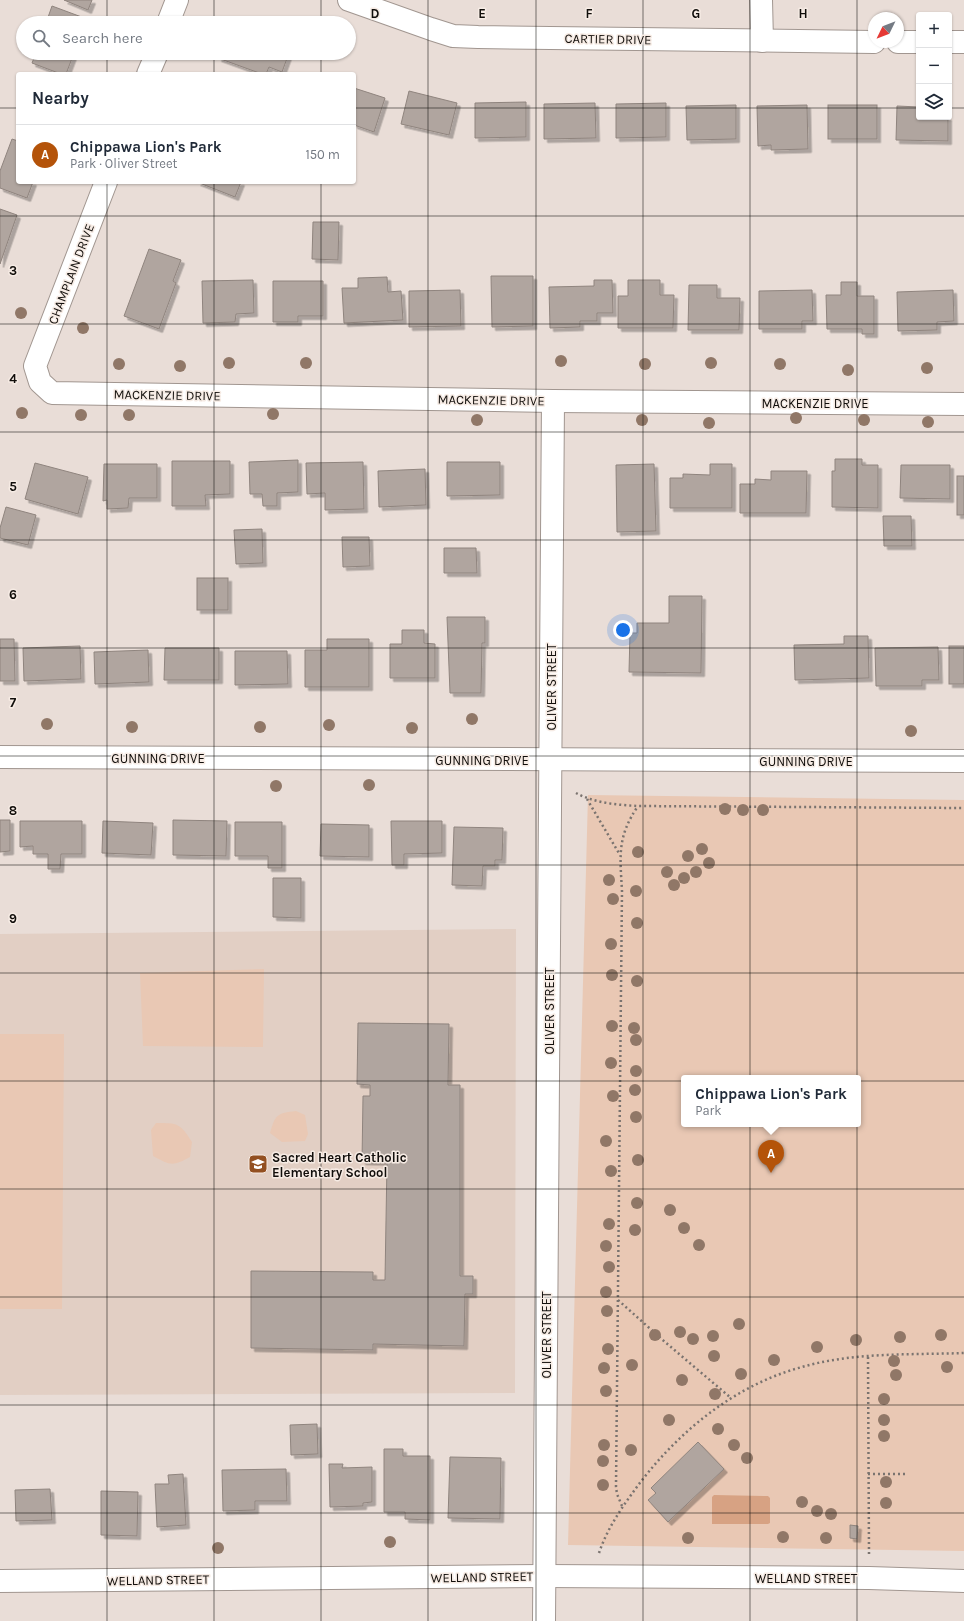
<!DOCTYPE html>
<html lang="en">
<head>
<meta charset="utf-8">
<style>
	:root { --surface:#fff; --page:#f6f6f7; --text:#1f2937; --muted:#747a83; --line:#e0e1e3; --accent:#b45309 }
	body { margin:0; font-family:Karla,sans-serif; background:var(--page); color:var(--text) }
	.controls { position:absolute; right:12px; top:12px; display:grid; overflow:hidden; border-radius:4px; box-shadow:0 1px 3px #0004 }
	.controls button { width:36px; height:36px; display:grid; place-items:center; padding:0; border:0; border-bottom:1px solid var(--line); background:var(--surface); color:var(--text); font:20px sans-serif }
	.compass { position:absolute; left:868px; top:12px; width:36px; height:36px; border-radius:50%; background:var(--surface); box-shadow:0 1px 3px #0004; rotate:227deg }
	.you { position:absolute; left:623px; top:630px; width:14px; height:14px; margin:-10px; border:3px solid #fff; border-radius:50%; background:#1a73e8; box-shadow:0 0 0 6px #1a73e833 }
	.badge { display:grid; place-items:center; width:26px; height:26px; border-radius:50%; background:var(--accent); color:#fff; font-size:13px; font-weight:700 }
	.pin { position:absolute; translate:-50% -33px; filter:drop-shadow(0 1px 2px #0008) }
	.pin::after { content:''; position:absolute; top:21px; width:14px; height:12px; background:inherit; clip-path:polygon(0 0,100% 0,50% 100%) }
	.popup { position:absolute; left:681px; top:1075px; width:180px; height:52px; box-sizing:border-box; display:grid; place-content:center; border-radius:4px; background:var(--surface); filter:drop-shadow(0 1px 3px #0005); font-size:13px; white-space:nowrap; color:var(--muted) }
	.popup b { font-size:15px; color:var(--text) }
	.popup::after { content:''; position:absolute; left:50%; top:100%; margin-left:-8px; border:8px solid transparent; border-top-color:var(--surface) }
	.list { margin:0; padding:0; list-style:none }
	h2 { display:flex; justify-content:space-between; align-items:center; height:52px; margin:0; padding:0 16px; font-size:17px }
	h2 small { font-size:13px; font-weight:400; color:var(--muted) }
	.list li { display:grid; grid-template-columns:26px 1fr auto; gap:12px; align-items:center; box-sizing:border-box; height:60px; padding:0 16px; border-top:1px solid var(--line) }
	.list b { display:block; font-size:15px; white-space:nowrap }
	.list p { margin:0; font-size:13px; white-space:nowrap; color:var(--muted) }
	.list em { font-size:13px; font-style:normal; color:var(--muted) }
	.icon { flex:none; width:22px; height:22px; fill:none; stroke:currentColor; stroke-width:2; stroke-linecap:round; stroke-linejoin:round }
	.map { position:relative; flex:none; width:964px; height:1621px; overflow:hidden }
	.search { position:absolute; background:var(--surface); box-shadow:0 1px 3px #0004; left:16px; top:16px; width:340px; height:44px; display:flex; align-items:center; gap:10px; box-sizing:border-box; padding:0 14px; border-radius:22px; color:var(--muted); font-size:15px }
	.panel { position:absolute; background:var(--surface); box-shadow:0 1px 3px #0004; left:16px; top:72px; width:340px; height:112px; border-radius:4px }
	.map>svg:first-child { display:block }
</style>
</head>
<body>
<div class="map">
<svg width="964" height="1621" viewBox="0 0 964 1621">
	<defs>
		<filter id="shadow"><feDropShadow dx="3.5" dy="3.5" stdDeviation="0" flood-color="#0004"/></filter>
	</defs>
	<rect width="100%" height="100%" fill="#e9ddd7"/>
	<polygon fill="#e2cfc4" points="516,929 515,1393 0,1395 0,934"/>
	<g fill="#e9c8b4" fill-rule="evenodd">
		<path d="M 588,795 L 964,800 L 964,1551 L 568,1545 ZM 684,1078 L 858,1078 L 858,1124 L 684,1124 Z"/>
		<polygon points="264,969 263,1047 143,1046 140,973"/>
		<polygon points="0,1034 64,1034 62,1309 0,1309"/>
		<path d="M 296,1111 L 305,1115 L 308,1134 L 305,1141 L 282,1142 L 270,1133 C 275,1115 277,1113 296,1111 Z"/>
		<path d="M 156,1123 C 178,1123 180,1123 192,1142 L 190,1157 C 172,1167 170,1165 153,1156 L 151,1130 Z"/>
	</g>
	<polygon fill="#d7a283" points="714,1495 768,1496 770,1498 770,1523 768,1524 712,1524 712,1497"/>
	<g fill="#b0a59f" stroke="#8f847e" filter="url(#shadow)">
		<polygon points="64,0 92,0 88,10"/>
		<polygon points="52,6 87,19 85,23 46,23"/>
		<polygon points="36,53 74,53 66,74 61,74 32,63"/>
		<polygon points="220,53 289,53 282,72 269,67 266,74 262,74 218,58"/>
		<polygon points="354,88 385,98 374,132 354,125"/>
		<polygon points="409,91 457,103 449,135 401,124"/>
		<polygon points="526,102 526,137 475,138 475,103"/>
		<polygon points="595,103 596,138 544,139 544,104"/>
		<polygon points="666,103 666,137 616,138 616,104"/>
		<polygon points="736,105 736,139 687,140 686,106"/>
		<polygon points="807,105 808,149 771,150 771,145 758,146 757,106"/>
		<rect x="828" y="105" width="49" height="34"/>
		<polygon points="897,106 919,107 919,117 948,117 948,141 896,140"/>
		<polygon points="12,139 18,141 18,182 33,182 27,198 0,188 0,171"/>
		<polygon points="197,182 241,182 235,197"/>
		<polygon points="0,209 17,215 0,264"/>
		<polygon points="313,222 339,222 338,260 312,259"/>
		<polygon points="149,249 181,260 173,281 176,283 159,329 124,316"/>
		<polygon points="491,276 533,276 533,326 492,327"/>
		<polygon points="387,277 388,292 401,291 403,320 344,323 342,288 358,288 358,278"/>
		<polygon points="253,280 254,313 236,314 235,322 203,323 202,281"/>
		<polygon points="594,280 612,280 613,313 597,313 597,321 580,321 580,327 550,328 549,287 594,286"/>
		<polygon points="628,280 660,280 660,295 674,295 673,328 618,328 618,296 628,296"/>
		<polygon points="273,281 323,281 323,316 298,316 298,322 273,322"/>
		<polygon points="841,282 857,282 857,296 874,296 874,334 862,334 862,329 827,329 826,295 841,295"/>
		<polygon points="689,285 717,285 717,298 740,298 739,330 688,330"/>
		<polygon points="460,290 461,326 409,327 409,291"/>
		<polygon points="812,290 813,321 802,321 802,329 759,329 759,291"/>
		<polygon points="953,290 954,321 937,322 937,330 898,331 897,292"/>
		<polygon points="835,459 862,459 862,465 878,465 878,508 832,507 832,471 835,471"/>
		<polygon points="298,460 298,492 277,493 277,506 263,506 262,494 250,494 249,462"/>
		<polygon points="172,461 230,461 230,494 205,495 206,506 172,506"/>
		<polygon points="363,462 364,509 325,510 325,493 307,494 306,463"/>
		<polygon points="447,462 500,462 500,495 447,496"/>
		<polygon points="35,463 88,477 78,514 25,499"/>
		<polygon points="104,464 157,464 157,498 129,498 128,508 107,509 107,500 103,501"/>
		<polygon points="654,464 656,531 617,532 616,465"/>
		<polygon points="710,464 732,464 732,508 670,508 670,478 683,478 683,474 710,475"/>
		<polygon points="901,465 950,465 950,499 900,498"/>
		<polygon points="425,469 426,505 379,507 378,471"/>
		<polygon points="771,471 807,471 806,513 740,513 740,484 755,484 755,479 771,480"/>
		<rect x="957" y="476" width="7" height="39"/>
		<polygon points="6,507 36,515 28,545 0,538 0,528"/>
		<polygon points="883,516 911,516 912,546 884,546"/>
		<polygon points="262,529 263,563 236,564 234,530"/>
		<polygon points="342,537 369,537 370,566 343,567"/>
		<polygon points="444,548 476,548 477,573 444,573"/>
		<rect x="197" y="578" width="31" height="32"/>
		<polygon points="669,596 702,596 701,673 629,672 630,633 637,633 637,623 669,623"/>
		<polygon points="447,617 485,617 485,643 482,643 481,693 450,693"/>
		<polygon points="402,630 424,630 424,643 435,644 435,678 390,678 390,644 402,644"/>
		<polygon points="844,636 868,636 869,678 795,680 794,645 844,644"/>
		<polygon points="0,639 14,639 15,681 0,681"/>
		<polygon points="327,639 369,639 369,687 305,687 305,650 327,650"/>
		<polygon points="80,646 81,679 24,681 23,648"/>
		<rect x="949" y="646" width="15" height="38"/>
		<polygon points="938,647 939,680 922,680 922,686 876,686 875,648"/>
		<polygon points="165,648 219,648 219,680 164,680"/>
		<polygon points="148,650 149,682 95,684 94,652"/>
		<polygon points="235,651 287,651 288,684 235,685"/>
		<polygon points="0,820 10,820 10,851 0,852"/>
		<polygon points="173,820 227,821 226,856 173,855"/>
		<polygon points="20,821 82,821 82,854 61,854 60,869 48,869 48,854 33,854 33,846 20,847"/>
		<polygon points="103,821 153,823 151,855 102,853"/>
		<polygon points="391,821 442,821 442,853 404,854 404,865 392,865"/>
		<polygon points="235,822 282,822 282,868 268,868 268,856 235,856"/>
		<polygon points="321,824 369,825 369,857 320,856"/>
		<polygon points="454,827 503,828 502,860 495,860 495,866 483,866 482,886 452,885"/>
		<polygon points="273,878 301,878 301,918 273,917"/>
		<polygon points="358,1023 449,1024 448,1085 460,1085 460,1276 473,1276 473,1294 465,1294 464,1346 373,1344 373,1350 251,1348 251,1271 373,1272 373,1280 385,1280 387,1162 362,1161 363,1096 370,1096 370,1085 357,1084"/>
		<polygon points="317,1424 318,1454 291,1455 290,1425"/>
		<polygon points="698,1442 724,1469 668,1522 648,1500 656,1493 651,1488"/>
		<polygon points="384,1449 403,1449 403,1456 430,1456 430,1520 405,1519 405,1512 384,1512"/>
		<polygon points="450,1457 501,1458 500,1519 448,1518"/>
		<polygon points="329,1464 343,1464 342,1468 372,1467 372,1502 363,1503 363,1506 330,1507"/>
		<polygon points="286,1469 287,1501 255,1501 255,1510 223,1511 222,1470"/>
		<polygon points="183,1474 186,1525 157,1527 155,1484 169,1484 168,1475"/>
		<polygon points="50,1489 52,1520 16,1521 15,1490"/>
		<polygon points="101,1491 138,1492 137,1536 101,1535"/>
		<polygon points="850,1525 858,1526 857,1539 850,1538"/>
	</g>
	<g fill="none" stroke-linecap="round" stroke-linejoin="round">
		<g stroke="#a19690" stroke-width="24">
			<g id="minor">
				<polyline points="349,0 431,29 453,36 478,37 874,42"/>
				<polyline points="761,0 762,41"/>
				<polyline points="168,23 177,0"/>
				<polyline points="898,42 919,42"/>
				<polyline points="949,42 964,42"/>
				<polyline points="148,74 157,53"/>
				<polyline points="106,182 35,366 40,382 52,393 553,401 964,404"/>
				<polyline points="0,757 964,761"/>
				<polyline points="0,1581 544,1576 869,1578 964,1581"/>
				<polyline points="544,1621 553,401"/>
			</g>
		</g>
		<g stroke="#7a736f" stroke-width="2.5" stroke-dasharray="2 3" stroke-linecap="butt">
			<path d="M 576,793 C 594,803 618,805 638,806 L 964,808"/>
			<polyline points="587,799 620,855"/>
			<polyline points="618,1300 665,1342 731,1398"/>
			<polyline points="868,1357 869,1554"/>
			<polyline points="868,1474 907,1474"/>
			<path d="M 622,1506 L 617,1494 L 616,1487 L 622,891 C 620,855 617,837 638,806"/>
			<path d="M 599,1553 C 606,1532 618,1513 631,1495 C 672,1437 731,1386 802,1367 C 854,1352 910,1355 964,1353"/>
		</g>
		<use href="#minor" stroke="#fff" stroke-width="22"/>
	</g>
	<g fill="#907767">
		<circle cx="21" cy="313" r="6"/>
		<circle cx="83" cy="328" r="6"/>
		<circle cx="561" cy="361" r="6"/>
		<circle cx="229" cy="363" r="6"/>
		<circle cx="306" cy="363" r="6"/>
		<circle cx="711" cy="363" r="6"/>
		<circle cx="119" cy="364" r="6"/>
		<circle cx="645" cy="364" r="6"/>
		<circle cx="780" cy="364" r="6"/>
		<circle cx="180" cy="366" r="6"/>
		<circle cx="927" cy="368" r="6"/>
		<circle cx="848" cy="370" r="6"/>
		<circle cx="22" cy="413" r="6"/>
		<circle cx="273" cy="414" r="6"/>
		<circle cx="81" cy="415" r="6"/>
		<circle cx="129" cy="415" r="6"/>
		<circle cx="796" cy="418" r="6"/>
		<circle cx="477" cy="420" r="6"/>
		<circle cx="642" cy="420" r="6"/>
		<circle cx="864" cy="420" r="6"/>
		<circle cx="928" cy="422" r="6"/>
		<circle cx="709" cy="423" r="6"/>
		<circle cx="472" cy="719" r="6"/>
		<circle cx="47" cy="724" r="6"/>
		<circle cx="329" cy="725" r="6"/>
		<circle cx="132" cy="727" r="6"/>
		<circle cx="260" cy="727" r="6"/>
		<circle cx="412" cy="728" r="6"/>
		<circle cx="911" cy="731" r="6"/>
		<circle cx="369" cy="785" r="6"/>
		<circle cx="276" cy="786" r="6"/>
		<circle cx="725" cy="809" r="6"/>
		<circle cx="743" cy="810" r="6"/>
		<circle cx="763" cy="810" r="6"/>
		<circle cx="702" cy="849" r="6"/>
		<circle cx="638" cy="852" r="6"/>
		<circle cx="688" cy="856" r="6"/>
		<circle cx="709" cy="863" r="6"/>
		<circle cx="667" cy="872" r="6"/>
		<circle cx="696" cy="872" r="6"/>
		<circle cx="684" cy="878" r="6"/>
		<circle cx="609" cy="880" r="6"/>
		<circle cx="674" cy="885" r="6"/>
		<circle cx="636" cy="891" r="6"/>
		<circle cx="613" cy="899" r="6"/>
		<circle cx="637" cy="923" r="6"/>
		<circle cx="611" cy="944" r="6"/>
		<circle cx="612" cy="975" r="6"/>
		<circle cx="637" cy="981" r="6"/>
		<circle cx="612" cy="1026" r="6"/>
		<circle cx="634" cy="1028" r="6"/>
		<circle cx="636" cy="1040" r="6"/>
		<circle cx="611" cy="1063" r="6"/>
		<circle cx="636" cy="1071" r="6"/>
		<circle cx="635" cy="1090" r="6"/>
		<circle cx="613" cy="1096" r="6"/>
		<circle cx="636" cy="1117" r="6"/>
		<circle cx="606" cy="1141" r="6"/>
		<circle cx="638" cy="1160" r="6"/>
		<circle cx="611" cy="1171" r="6"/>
		<circle cx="637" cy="1203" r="6"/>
		<circle cx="670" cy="1210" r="6"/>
		<circle cx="609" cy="1224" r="6"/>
		<circle cx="684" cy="1228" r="6"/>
		<circle cx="635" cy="1230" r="6"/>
		<circle cx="699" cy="1245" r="6"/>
		<circle cx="606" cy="1246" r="6"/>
		<circle cx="609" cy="1267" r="6"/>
		<circle cx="606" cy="1292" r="6"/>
		<circle cx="607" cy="1311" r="6"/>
		<circle cx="739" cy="1324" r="6"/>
		<circle cx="680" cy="1332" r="6"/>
		<circle cx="655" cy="1335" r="6"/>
		<circle cx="941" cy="1335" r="6"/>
		<circle cx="713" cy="1336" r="6"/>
		<circle cx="900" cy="1337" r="6"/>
		<circle cx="693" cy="1339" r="6"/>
		<circle cx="856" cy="1340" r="6"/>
		<circle cx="817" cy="1347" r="6"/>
		<circle cx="608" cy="1349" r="6"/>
		<circle cx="714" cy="1356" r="6"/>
		<circle cx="774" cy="1360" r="6"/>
		<circle cx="894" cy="1361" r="6"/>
		<circle cx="632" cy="1365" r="6"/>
		<circle cx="947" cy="1367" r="6"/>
		<circle cx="604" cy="1368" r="6"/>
		<circle cx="741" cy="1374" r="6"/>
		<circle cx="896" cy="1375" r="6"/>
		<circle cx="682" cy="1380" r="6"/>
		<circle cx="606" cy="1391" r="6"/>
		<circle cx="715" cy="1394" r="6"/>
		<circle cx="884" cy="1399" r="6"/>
		<circle cx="669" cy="1420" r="6"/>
		<circle cx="884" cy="1420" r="6"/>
		<circle cx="718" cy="1429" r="6"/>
		<circle cx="884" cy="1436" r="6"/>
		<circle cx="604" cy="1445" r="6"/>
		<circle cx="734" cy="1445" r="6"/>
		<circle cx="631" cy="1450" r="6"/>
		<circle cx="747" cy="1458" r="6"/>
		<circle cx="603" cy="1461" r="6"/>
		<circle cx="886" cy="1482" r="6"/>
		<circle cx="603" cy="1485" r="6"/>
		<circle cx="802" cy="1502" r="6"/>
		<circle cx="886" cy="1503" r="6"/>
		<circle cx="817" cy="1511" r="6"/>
		<circle cx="831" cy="1514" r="6"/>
		<circle cx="783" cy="1537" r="6"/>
		<circle cx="688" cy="1538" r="6"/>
		<circle cx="826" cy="1538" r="6"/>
		<circle cx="390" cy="1542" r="6"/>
		<circle cx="218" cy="1548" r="6"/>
	</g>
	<path fill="none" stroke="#110e0b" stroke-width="1" stroke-opacity="0.55" d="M 107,0 L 107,23M 214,0 L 214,23M 321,0 L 321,23M 428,0 L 428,1621M 536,0 L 536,1621M 643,0 L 643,1621M 750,0 L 750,1621M 857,0 L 857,1621M 107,53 L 107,74M 214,53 L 214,74M 321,53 L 321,74M 0,108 L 18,108M 354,108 L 919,108M 949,108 L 964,108M 107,182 L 107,1621M 214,182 L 214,1621M 321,182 L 321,1621M 0,216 L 964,216M 0,324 L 964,324M 0,432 L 964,432M 0,540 L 964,540M 0,648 L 964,648M 0,756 L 964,756M 0,865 L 964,865M 0,973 L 964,973M 0,1081 L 964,1081M 0,1189 L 964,1189M 0,1297 L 964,1297M 0,1405 L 964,1405M 0,1513 L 964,1513"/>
	<defs>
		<g id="school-square" transform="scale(1)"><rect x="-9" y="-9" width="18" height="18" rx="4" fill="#935021" stroke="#f6ebe4"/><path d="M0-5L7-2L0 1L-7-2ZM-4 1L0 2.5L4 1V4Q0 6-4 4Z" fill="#fff"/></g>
	</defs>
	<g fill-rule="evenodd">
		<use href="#school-square" x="258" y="1164"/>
	</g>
	<g text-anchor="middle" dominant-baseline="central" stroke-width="3" stroke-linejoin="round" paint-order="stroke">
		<g font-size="13" fill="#110e0b" stroke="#f6ebe4">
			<text transform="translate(608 39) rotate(1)">CARTIER DRIVE</text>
			<text transform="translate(71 274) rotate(-69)">CHAMPLAIN DRIVE</text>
			<text transform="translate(167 395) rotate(1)">MACKENZIE DRIVE</text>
			<text transform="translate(491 400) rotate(1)">MACKENZIE DRIVE</text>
			<text x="815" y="403">MACKENZIE DRIVE</text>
			<text transform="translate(551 687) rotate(-90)">OLIVER STREET</text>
			<text x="158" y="758">GUNNING DRIVE</text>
			<text x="482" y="760">GUNNING DRIVE</text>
			<text x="806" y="761">GUNNING DRIVE</text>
			<text transform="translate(549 1011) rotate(-90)">OLIVER STREET</text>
			<text transform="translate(546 1335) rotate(-90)">OLIVER STREET</text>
			<text transform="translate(482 1577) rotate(-1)">WELLAND STREET</text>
			<text x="806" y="1578">WELLAND STREET</text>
			<text transform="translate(158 1580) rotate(-1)">WELLAND STREET</text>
		</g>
		<g font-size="13" font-weight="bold" fill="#110e0b" stroke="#f6ebe4" text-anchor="start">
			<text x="272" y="1157">Sacred Heart Catholic<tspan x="272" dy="15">Elementary School</tspan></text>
		</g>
	</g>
	<g font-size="13" text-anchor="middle" font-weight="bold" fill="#110e0b" stroke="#f6ebe4" stroke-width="3" stroke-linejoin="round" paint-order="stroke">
		<text x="375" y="18">D</text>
		<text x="482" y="18">E</text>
		<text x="589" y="18">F</text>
		<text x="696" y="18">G</text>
		<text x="803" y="18">H</text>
		<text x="13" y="275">3</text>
		<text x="13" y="383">4</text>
		<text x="13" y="491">5</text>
		<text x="13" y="599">6</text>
		<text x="13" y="707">7</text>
		<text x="13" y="815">8</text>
		<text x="13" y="923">9</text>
	</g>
</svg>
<div class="controls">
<button>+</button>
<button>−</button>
<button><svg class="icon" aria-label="layers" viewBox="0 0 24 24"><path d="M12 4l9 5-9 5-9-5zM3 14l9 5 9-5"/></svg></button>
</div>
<svg class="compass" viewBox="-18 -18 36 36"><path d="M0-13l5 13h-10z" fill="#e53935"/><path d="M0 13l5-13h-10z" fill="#747a83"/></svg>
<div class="you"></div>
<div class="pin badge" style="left:771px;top:1173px">A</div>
<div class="popup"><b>Chippawa Lion's Park</b>Park</div>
<div class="search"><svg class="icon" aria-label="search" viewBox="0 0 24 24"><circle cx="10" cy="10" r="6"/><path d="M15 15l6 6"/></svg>Search here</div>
<section class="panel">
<h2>Nearby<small></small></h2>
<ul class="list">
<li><span class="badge">A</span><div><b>Chippawa Lion's Park</b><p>Park · Oliver Street</p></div><em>150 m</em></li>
</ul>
</section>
</div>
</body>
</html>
